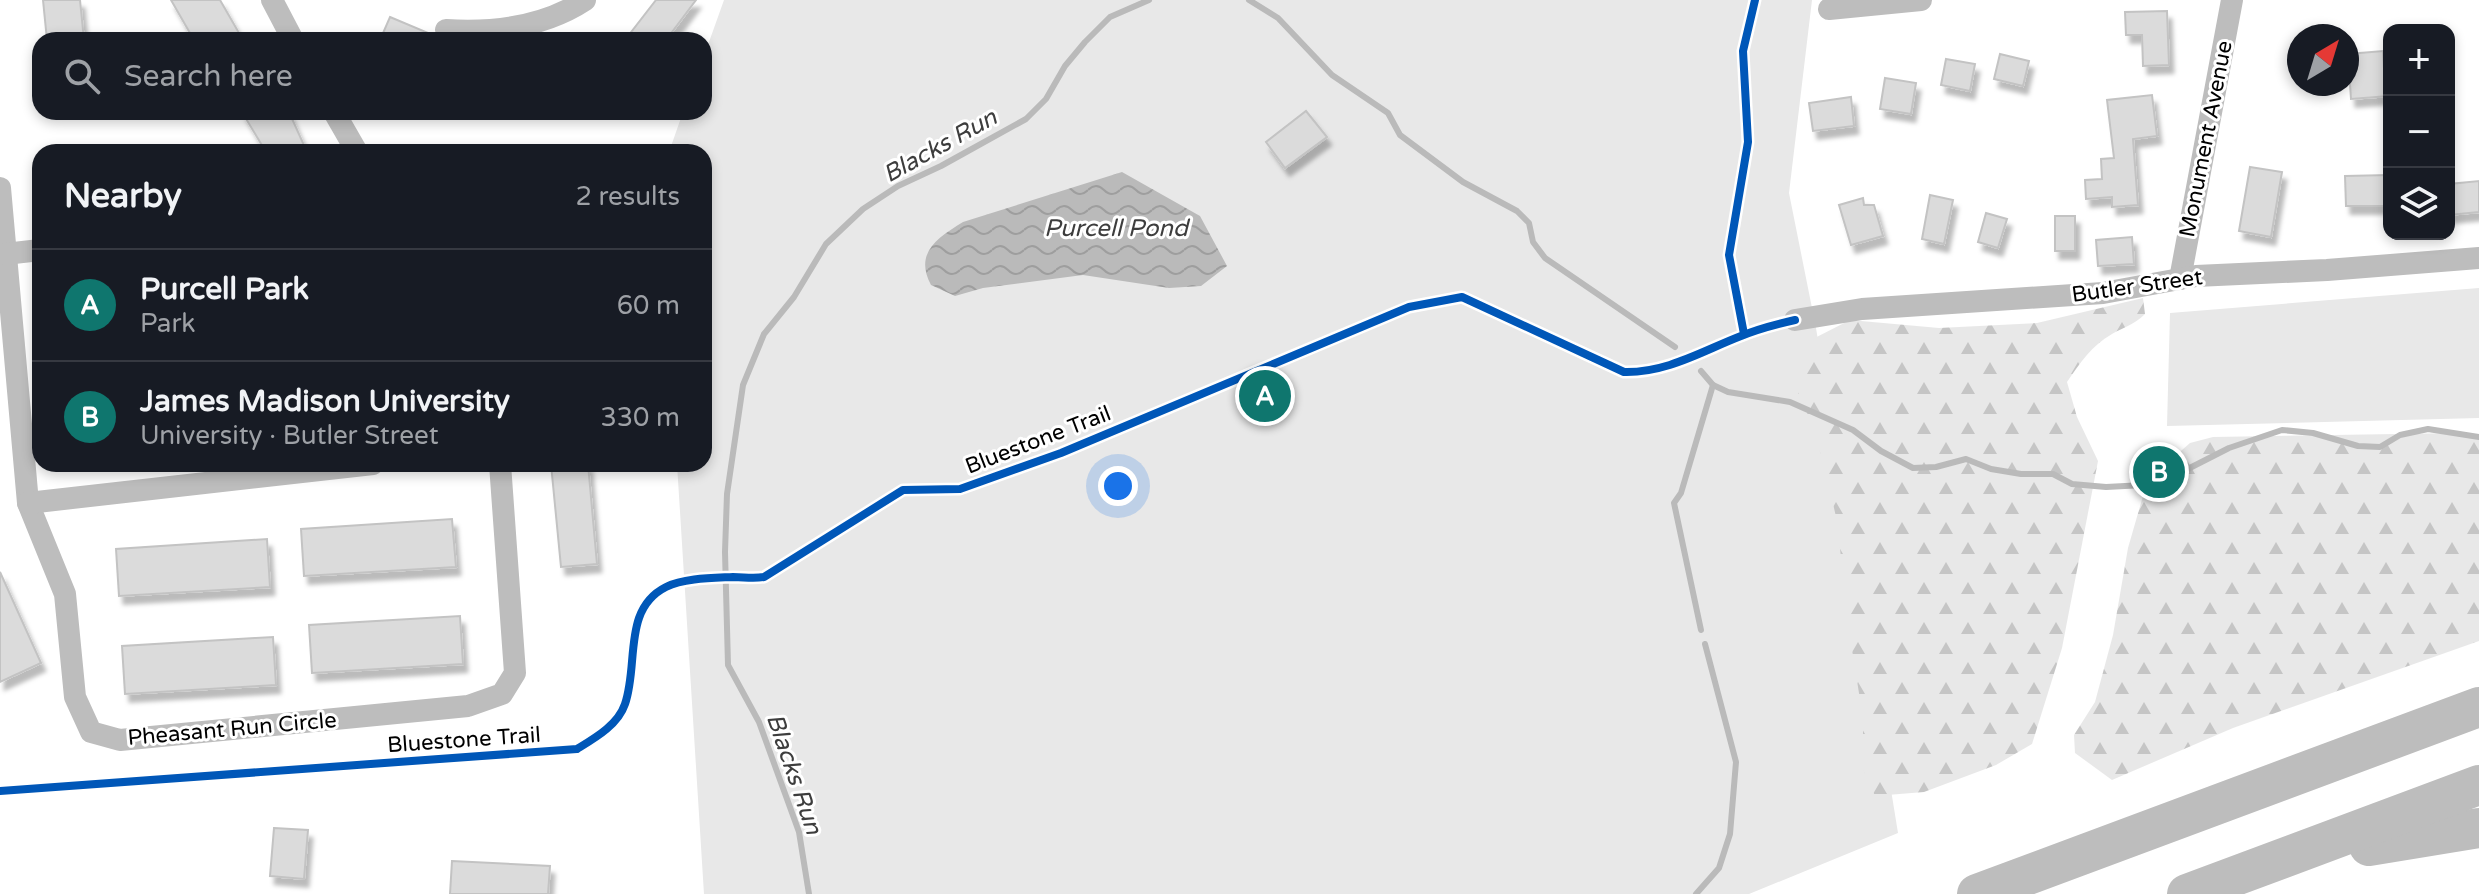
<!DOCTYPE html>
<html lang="en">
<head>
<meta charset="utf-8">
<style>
	:root { --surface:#171b24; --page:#20242c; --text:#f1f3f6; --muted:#9ea1a6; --line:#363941; --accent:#0f766e }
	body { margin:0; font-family:"Varela Round",sans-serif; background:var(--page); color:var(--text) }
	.controls { position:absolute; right:24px; top:24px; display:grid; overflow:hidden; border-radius:16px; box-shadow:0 4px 12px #0003 }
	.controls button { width:72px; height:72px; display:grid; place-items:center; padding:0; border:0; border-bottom:2px solid var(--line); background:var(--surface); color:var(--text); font:40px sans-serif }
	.compass { position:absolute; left:2287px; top:24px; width:72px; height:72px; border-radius:50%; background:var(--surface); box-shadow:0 4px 12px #0003; rotate:38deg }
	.you { position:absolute; left:1118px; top:486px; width:28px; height:28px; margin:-20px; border:6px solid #fff; border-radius:50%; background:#1a73e8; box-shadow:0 0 0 12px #1a73e833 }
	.badge { display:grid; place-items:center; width:52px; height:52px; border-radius:50%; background:var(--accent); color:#fff; font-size:26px; font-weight:700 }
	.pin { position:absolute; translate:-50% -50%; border:4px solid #fff; box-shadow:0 2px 8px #0006 }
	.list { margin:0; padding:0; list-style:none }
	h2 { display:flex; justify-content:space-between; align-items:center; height:104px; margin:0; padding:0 32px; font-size:34px }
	h2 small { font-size:26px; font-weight:400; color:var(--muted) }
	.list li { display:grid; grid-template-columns:52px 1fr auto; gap:24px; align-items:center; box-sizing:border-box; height:112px; padding:0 32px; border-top:2px solid var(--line) }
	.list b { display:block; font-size:30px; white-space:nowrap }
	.list p { margin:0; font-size:26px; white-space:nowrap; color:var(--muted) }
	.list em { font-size:26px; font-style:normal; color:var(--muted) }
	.icon { flex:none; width:44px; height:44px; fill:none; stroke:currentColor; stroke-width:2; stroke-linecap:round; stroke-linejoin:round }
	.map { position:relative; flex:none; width:2479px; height:894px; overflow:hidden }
	.search { position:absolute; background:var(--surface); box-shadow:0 4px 12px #0003; left:32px; top:32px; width:680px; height:88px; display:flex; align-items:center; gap:20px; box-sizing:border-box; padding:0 28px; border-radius:24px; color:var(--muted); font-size:30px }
	.panel { position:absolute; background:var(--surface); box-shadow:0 4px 12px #0003; left:32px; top:144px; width:680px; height:328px; border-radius:24px }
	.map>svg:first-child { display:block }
</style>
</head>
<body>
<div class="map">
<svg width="2479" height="894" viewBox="0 0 2479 894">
	<defs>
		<pattern id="forest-firs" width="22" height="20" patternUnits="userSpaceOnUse" patternTransform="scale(2)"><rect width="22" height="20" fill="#e8e8e8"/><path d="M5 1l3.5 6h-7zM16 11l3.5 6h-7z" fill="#c5c5c5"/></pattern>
		<pattern id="water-waves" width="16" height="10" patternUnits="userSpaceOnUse" patternTransform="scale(2)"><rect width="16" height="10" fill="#bababa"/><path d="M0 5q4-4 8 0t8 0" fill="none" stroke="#9e9e9e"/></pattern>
		<filter id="shadow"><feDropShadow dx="4.5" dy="8" stdDeviation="2" flood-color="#0004"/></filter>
	</defs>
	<rect width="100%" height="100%" fill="#fff"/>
	<g fill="#e8e8e8">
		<polygon points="724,0 1812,0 1789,193 1816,328 1898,833 1749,894 704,894 677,464 704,464 704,152 669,152 683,112 704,112 704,56"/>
		<polygon points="2479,288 2479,418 2167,426 2170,313"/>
	</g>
	<g fill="url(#forest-firs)">
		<path d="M 2143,298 L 2145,314 C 2134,325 2124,327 2112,334 C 2091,346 2080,363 2067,382 L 2077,417 L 2098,461 L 2062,648 L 2032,744 L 1996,765 L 1924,792 L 1875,796 L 1863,769 L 1863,718 L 1849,631 L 1837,521 L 1822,456 L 1798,402 L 1801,345 L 1850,320 L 1939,328 L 2037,323 Z"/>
		<polygon points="2459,433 2479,437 2479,641 2233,728 2112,780 2075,753 2074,735 2095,702 2113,635 2128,548 2145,489 2166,464 2190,443 2213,437"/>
	</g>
	<path fill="url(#water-waves)" d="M 1122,172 L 1200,216 L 1227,266 L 1201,286 L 1169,288 L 1083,275 L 983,288 L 955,296 L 931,285 C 914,253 937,238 963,222 Z"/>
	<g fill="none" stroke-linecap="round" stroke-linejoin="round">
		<g stroke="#bababa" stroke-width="6">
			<polyline points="1249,0 1278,18 1332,75 1388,113 1400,135 1463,182 1517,211 1529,223 1533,242 1545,258 1675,347"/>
			<polyline points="1701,371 1713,385 1728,392 1790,402 1853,430 1881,451 1913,468 1936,467 1966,459 1991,469 2021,474 2053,474 2072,484 2106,487 2144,485 2174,476 2229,448 2282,430 2313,433 2358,446 2380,447 2400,435 2428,429 2479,437"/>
			<polyline points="1701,630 1674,503 1681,493 1713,385"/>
			<polyline points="809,894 799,832 759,722 728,665 725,552 727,494 743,385 764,334 794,297 826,244 863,209 898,186 941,166 1026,119 1046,99 1065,66 1085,42 1110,17 1149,0"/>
			<polyline points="1696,894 1719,868 1730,834 1736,762 1705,644"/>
		</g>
	</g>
	<g fill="#dbdbdb" stroke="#c3c3c3" stroke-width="2" filter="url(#shadow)">
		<polygon points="43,0 80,0 84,40 47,40"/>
		<polygon points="171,0 220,0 243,40 194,40"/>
		<polygon points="656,0 696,0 666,40 625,40"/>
		<polygon points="2167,11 2169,65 2143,66 2142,35 2126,35 2125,12"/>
		<polygon points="390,17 433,35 437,40 380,40"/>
		<polygon points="2383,51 2384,69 2389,69 2389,96 2351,99 2348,54"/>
		<polygon points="2000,54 2029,61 2023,86 1994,79"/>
		<polygon points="1946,59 1975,64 1970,91 1941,85"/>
		<polygon points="1885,78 1916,83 1911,114 1880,109"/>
		<polygon points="2152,95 2157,136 2133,139 2138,205 2112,207 2112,197 2086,199 2085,180 2102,179 2101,159 2114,158 2107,100"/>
		<polygon points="1851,97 1854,126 1813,131 1809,103"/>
		<polygon points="1306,111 1327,137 1285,168 1266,142"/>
		<polygon points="242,112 289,112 307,152 266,152"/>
		<polygon points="2250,167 2282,172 2271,237 2239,231"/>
		<polygon points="2389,175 2389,206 2346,206 2345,176"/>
		<polygon points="2479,181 2479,212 2449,215 2449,184"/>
		<polygon points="1930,195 1953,200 1944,244 1922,239"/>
		<polygon points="1863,198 1864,205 1874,205 1883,236 1851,245 1839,205"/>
		<polygon points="1986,213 2007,219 1998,248 1978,242"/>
		<rect x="2055" y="216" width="20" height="35"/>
		<polygon points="2132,237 2134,264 2098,266 2096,240"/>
		<polygon points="551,464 588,464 597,564 561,567"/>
		<polygon points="452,519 456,567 304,576 301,529"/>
		<polygon points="267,539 270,587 119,596 116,549"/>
		<polygon points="0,572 41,663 0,682"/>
		<polygon points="460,616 463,664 312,673 309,625"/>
		<polygon points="273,637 276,685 125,694 122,646"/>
		<polygon points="274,828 308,830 304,879 270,876"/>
		<polygon points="452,861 550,866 548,894 450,894"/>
	</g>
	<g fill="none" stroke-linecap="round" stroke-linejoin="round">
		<g stroke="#bdbdbd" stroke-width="22">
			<polyline points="272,0 293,40"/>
			<polyline points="1829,9 1921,0"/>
			<path d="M 446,30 C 494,33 544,27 585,0"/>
			<polyline points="334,112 357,152"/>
			<polyline points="0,188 28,503 65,594 75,697 91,732 120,740 468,706 502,694 515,673 500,464"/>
			<polyline points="5,254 40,250"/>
			<polyline points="2180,279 2232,0"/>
			<polyline points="1795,320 1862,309 2103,293 2196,276 2327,270 2479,258"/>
			<polyline points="28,503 373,464"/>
		</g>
		<g stroke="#bdbdbd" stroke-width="40">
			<polyline points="2369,846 2479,828"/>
			<polyline points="1977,894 2479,707"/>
			<polyline points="2187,894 2479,785"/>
		</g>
		<g stroke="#fff" stroke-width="13">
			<g id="cycleway">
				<polyline points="1744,334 1729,255 1748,142 1743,51 1755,0"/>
				<path d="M 0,791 L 577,749 C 595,738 618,725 625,704 C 639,664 622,609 666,587 C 684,578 713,578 733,577 C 744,577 753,579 764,577 L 903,490 L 960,489 L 1061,453 L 1409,307 L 1462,297 L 1624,372 C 1667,373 1702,351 1741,336 C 1758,329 1777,324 1795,320"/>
			</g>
		</g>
		<use href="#cycleway" stroke="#0057b8" stroke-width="8"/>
	</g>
	<g text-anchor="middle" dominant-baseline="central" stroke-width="6" stroke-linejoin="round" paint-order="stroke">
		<g font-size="22" fill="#000" stroke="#fff">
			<text transform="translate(2206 139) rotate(-79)">Monument Avenue</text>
			<text transform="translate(2137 286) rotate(-8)">Butler Street</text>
			<text transform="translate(1038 440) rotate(-21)">Bluestone Trail</text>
			<text transform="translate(232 729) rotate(-5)">Pheasant Run Circle</text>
			<text transform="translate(464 740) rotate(-4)">Bluestone Trail</text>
		</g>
		<g font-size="24" font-style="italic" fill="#3d3d3d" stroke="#fff">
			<text transform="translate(940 146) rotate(-29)">Blacks Run</text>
			<text x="1116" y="228">Purcell Pond</text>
			<text transform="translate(794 774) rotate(71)">Blacks Run</text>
		</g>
	</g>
</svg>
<div class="controls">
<button>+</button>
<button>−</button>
<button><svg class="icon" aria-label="layers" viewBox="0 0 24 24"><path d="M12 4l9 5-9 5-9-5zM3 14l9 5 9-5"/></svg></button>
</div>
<svg class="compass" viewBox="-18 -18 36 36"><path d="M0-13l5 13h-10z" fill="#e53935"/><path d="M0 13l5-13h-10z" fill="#9ea1a6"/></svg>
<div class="you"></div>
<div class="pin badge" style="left:1265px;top:396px">A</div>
<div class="pin badge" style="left:2159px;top:472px">B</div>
<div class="search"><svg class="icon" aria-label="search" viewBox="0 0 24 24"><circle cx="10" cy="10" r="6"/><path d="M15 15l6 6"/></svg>Search here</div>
<section class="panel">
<h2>Nearby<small>2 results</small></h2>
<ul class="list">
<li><span class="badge">A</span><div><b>Purcell Park</b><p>Park</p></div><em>60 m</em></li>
<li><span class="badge">B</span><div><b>James Madison University</b><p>University · Butler Street</p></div><em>330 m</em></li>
</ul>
</section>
</div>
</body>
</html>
